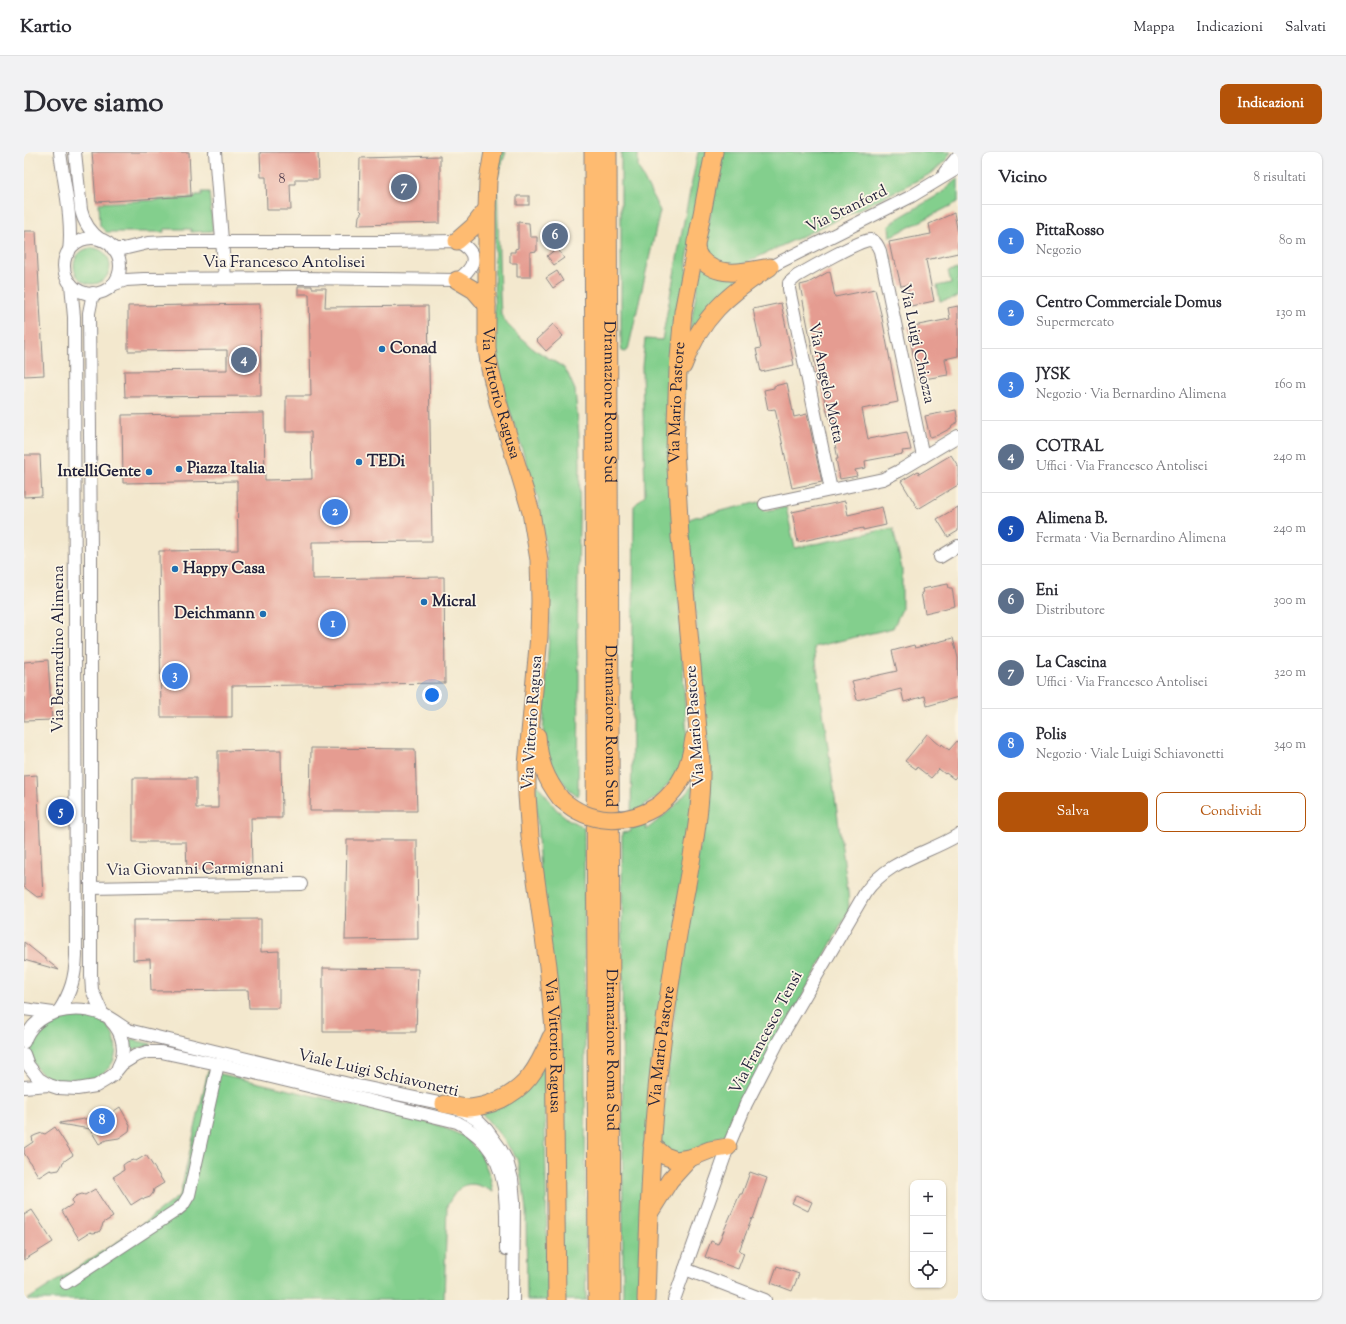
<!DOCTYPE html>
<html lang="it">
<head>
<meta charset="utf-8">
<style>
	:root { --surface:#fff; --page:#f2f2f3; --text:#2b2b33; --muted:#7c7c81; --line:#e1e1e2; --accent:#b45309 }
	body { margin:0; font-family:"Sorts Mill Goudy",serif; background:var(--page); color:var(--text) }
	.controls { position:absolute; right:12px; bottom:12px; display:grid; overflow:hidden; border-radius:8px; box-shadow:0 1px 3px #0004 }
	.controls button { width:36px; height:36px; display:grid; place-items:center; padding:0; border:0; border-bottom:1px solid var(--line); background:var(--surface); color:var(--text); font:20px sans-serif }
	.you { position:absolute; left:408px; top:543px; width:14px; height:14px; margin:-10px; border:3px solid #fff; border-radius:50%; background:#1a73e8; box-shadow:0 0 0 6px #1a73e833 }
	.badge { display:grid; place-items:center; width:26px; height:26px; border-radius:50%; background:var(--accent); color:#fff; font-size:13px; font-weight:700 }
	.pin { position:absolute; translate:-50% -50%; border:2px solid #fff; box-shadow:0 1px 4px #0006 }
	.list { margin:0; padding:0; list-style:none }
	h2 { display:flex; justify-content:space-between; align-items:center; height:52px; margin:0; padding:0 16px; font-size:17px }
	h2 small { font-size:13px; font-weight:400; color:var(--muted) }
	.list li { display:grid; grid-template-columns:26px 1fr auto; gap:12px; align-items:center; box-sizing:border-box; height:72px; padding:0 16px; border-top:1px solid var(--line) }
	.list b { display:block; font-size:15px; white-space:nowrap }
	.list p { margin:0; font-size:13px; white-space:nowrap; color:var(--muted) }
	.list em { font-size:13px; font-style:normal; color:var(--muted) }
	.actions { display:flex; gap:8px; padding:12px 16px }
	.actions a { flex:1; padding:9px 0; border:1px solid var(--accent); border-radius:8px; text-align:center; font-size:14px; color:var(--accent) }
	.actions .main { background:var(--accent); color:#fff }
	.icon { flex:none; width:22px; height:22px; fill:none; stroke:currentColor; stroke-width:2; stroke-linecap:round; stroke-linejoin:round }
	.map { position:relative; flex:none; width:934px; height:1148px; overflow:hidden; border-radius:8px }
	header { display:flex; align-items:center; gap:24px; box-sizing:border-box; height:56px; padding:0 20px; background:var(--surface); border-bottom:1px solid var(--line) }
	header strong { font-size:19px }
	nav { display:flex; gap:22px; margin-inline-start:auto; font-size:14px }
	.intro { display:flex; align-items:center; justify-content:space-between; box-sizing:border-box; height:96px; padding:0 24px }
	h1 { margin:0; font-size:28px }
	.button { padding:10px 18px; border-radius:8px; background:var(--accent); color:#fff; font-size:14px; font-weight:700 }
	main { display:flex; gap:24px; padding:0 24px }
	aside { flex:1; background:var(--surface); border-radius:8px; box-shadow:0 1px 3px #0004 }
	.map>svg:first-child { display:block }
</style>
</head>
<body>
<header>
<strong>Kartio</strong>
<nav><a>Mappa</a><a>Indicazioni</a><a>Salvati</a></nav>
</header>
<div class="intro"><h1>Dove siamo</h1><a class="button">Indicazioni</a></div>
<main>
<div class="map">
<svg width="934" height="1148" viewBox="0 0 934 1148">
	<rect width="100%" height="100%" fill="#fcf5e5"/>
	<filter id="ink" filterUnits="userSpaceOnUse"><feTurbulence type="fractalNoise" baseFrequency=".025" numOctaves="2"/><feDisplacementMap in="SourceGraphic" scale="8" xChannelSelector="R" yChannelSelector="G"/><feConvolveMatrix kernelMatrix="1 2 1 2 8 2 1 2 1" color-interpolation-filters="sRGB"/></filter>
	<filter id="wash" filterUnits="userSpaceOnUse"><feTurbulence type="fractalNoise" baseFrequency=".012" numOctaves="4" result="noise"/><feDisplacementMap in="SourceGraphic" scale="16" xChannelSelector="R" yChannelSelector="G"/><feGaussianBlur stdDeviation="0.9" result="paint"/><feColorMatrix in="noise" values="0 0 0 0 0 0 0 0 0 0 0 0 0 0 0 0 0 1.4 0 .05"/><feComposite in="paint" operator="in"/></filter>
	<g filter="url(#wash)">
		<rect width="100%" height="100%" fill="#f3e8ce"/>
		<g fill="#83cf8d" stroke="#527864">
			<polygon points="475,0 482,0 473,26 476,144 477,162 483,172 496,185 508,196 539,215 544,222 551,238 555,283 556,311 553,490 555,522 554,644 545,637 528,616 526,611 519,582 526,468 523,409 519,376 514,346 481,245 470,198 471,14"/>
			<polygon points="597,0 614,0 614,15 636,59 604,198 601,200 598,199 597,193"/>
			<polygon points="674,0 683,0 663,108 655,444 663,590 657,618 633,645 620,653 622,678 649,656 670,632 616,1148 599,1148 598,681 607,679 610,354 621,343 618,214 621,187 638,188 659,74"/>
			<path d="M 699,0 L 927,0 L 923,7 L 908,21 L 844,53 L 715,114 C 699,113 689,110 680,95 Z"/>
			<polygon points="934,26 934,50 866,85 865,74 873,67 916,42"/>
			<polygon points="178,40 185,40 189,79 167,80 167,77 141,77 140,80 82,80 76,74 75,51 171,46 172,43 178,43"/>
			<circle cx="68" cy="114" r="18"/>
			<polygon points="677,113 717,126 669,178 666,177"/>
			<polygon points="934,117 934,145 916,149 913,134 927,131 924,119"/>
			<polygon points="739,349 740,359 762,355 771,396 869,376 878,417 878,457 869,476 790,495 824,739 825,758 711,969 703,981 664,1001 647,1004 636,989 659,786 684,649 686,619 663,368 671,365"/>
			<polygon points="511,629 532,657 544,667 560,676 562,1148 539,1148"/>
			<path d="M 55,863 C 71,865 85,869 90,886 C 103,928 42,941 16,920 C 12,917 10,912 8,908 C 5,901 3,894 6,888 C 9,884 12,878 15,875 C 25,865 42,864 55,863 Z"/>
			<polygon points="109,888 127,892 127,893 108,898 107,889"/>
			<polygon points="520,916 524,1148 503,1148 502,1060 499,1034 493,1007 478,985 455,958"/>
			<path d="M 184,919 L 414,973 L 441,985 L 456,1001 L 466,1024 L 469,1040 C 445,1026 435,1031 423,1054 L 420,1148 L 3,1148 L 104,1083 L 156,1043 Z"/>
		</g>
		<g id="blocks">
			<g fill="#e59c91">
				<polygon points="68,0 165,0 167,44 72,50"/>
				<polygon points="236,0 294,0 295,27 271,27 271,32 266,32 267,58 243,58 242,25 237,25"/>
				<polygon points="416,4 416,71 334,73 335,64 338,60 335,57 336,6"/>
				<rect x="493" y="44" width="12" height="9"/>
				<polygon points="930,61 934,81 934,101 902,108 910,149 887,154 883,133 877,134 871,109 869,109 865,90 907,82 905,72"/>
				<polygon points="494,70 505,71 506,85 513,85 513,99 506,100 506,125 493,125 493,111 486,111 486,100 491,100 491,97 494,96"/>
				<polygon points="533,75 540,85 529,92 522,82"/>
				<polygon points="0,79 12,79 20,223 0,224"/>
				<polygon points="533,96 540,106 530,113 523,104"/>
				<polygon points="533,119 539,129 529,136 522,126"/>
				<polygon points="806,119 811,145 851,137 858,166 874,250 838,257 844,287 883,280 887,298 878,299 879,302 841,309 842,316 831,318 833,324 816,327 812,307 814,307 805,263 804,264 797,232 795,233 776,133 784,131"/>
				<polygon points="274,134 288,134 288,136 302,136 301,155 404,154 408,389 288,390 288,427 420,425 421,531 208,534 208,565 137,565 135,399 214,398 213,329 99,331 98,263 240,261 241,328 288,327 287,280 262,280 262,244 287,244 285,142 274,142"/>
				<polygon points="757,151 770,213 737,220 732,197 737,196 729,157"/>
				<polygon points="236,152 237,244 101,245 100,219 203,218 203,198 104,199 104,154"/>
				<polygon points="934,154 934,204 921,207 924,223 894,228 884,175 926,167 924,156"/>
				<polygon points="529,172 539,184 522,199 512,188"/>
				<polygon points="763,231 770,265 783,262 798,330 768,336 751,257 744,258 740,238 750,236 750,234"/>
				<polygon points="932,258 934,270 928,273 927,276 914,283 906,285 901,264"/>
				<polygon points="0,303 16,303 18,344 0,345"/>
				<polygon points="927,303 934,314 934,333 894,357 877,329 894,319 895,322"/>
				<polygon points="821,349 824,363 858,355 862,373 839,378 839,376 774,390 768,360"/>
				<polygon points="934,355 934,379 924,385 913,367"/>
				<polygon points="924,432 925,436 928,436 931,454 901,461 897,441 899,441 898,437"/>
				<polygon points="929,486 934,506 934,545 903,554 901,544 880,550 877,537 833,548 828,529 873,519 868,499 890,493 891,496"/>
				<polygon points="24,508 28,568 0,569 0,510"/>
				<polygon points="903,582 917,594 918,592 925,598 934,588 934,622 930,627 922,621 921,622 915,617 907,626 893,615 892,617 881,609"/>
				<polygon points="287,596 391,597 393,659 286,659"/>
				<polygon points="257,598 258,666 227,666 228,718 163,718 162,690 109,690 109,626 172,626 172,656 194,656 194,599"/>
				<polygon points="13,623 19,744 13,745 0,735 0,624"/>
				<polygon points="323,688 393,688 394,787 321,788"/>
				<polygon points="237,767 237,800 255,799 255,856 225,856 224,838 127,839 126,807 109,808 109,768"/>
				<polygon points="0,790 35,818 0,808"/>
				<polygon points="299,816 394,817 392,880 299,880"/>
				<polygon points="96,955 105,971 106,974 105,979 95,986 82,988 75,992 66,977 36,972 36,971 84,963"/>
				<polygon points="31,975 49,1003 39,1010 38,1013 35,1018 29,1019 26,1018 15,1025 0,1001 0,996 9,990 8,985 12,983 18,981 21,982"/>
				<polygon points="122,1003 140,1031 130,1037 129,1041 126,1045 120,1047 118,1046 107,1053 89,1025 100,1018 99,1013 103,1010 109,1008 112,1009"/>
				<polygon points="726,1020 743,1026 729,1067 728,1066 715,1099 720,1101 714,1117 681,1105 687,1089 694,1092 716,1042 718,1042"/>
				<polygon points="71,1037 89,1065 79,1071 78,1075 75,1080 69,1081 66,1080 55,1087 38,1059 49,1052 48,1048 52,1044 58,1042 61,1043"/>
				<polygon points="772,1043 788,1050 784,1059 768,1051"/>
				<polygon points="8,1058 29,1090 0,1108 0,1063"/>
				<polygon points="753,1114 775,1122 768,1139 747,1131"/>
			</g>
		</g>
	</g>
	<g filter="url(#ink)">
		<use href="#blocks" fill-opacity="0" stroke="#8a8584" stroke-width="1"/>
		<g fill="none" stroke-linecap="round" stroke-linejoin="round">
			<g stroke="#8a8584" stroke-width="14">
				<g id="minor">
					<path d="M 36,0 C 40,32 49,68 45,100"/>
					<path d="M 51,0 L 57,58 C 60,71 66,80 77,88"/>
					<polyline points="191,0 201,126"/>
					<polyline points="921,20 934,4"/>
					<circle cx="68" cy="114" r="28"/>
					<polyline points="746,115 886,45 934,16"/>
					<path d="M 88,133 L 102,128 L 120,127 L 277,126 L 433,128 C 453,114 455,101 433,89 L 364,90 L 143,90 L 124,91 L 99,97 L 89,97"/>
					<polyline points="69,141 65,161 67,399 67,824 68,838 79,863"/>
					<path d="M 807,338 L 765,137 L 765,131 L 773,124 C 785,117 836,88 846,88 C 852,89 854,94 856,99 L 899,305"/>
					<polyline points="741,352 859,327 875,319 934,284"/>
					<polyline points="916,405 934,394"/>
					<polyline points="67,736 277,732"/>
					<polyline points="0,857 29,861"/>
					<path d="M 35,859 C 47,840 51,826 52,804 L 50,165 L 47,132"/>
					<path d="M 87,869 C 99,881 103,900 94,915"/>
					<path d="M 0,890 C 11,858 49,852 78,862 C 87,866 96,873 104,878 L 325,932 L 420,952 L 441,960 L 453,968 L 463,978 L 476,996 L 483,1009 L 488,1027 L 490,1049 L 489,1148"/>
					<path d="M 0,902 L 4,913 L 15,927 L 25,933 L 34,936 L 53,937 L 72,934 L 82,928 L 89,923 L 98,912 L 111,904 L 123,900 L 137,900 L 194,912 L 433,970 C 443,975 452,982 460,990 C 486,1020 482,1060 482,1097"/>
					<polyline points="0,935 25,933"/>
					<polyline points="661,1117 741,1148"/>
					<polyline points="42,1131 153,1058 159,1053 165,1043 194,912"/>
					<path d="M 650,1148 L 704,995 L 722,952 L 754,890 L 841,741 C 865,707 901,703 934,683"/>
				</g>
			</g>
			<g stroke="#8a8584" stroke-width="19">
				<g id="highway">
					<path id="s1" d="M 469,0 L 464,29 L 463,57 L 463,197 L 466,217 L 474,250 L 507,360 L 515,408 L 516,449 L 515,484 L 503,613 L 503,643 L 506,685 L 524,814 L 530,877 L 533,1148"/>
					<polyline points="569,0 573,1148"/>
					<path id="s2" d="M 584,0 L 588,1148"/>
					<polyline points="433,89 449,75 463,57"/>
					<path d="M 672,89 C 671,96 673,102 677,107 C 693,126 719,120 740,116"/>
					<polyline points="433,128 450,138 463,153"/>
					<path d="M 659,214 C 676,166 704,142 746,115"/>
					<path d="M 513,584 C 515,610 521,626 537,647"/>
					<path d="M 635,653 C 657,635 666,615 670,586"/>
					<path d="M 420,952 C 428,953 436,955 444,956 C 452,956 461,953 468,951 C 502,939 514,916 527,885"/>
					<polyline points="628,993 641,1004 652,1008 666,1006 686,998 704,995"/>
					<polyline points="626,1060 646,1028 666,1006"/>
					<path id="s3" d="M 622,1148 C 625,1050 628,952 643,855 C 649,812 656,769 664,727 C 671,688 678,650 677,610 L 656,385 L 651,297 L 654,218 L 659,160 L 690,0"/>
				</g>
			</g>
			<use href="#minor" stroke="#fff" stroke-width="12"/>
			<use href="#highway" stroke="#febb71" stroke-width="17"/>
			<g stroke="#8a8584" stroke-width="19" stroke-linecap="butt">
				<path id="highway-bridge" d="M 537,647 C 566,673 603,674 635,653"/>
			</g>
			<use href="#highway-bridge" stroke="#febb71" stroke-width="17"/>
		</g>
	</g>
	<g fill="#1f6fb2" stroke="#fcf5e5" stroke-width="1.5">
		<circle cx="358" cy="197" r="4"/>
		<circle cx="335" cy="310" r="4"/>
		<circle cx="155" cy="317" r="4"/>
		<circle cx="125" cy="320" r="4"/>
		<circle cx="151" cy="417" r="4"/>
		<circle cx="400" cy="450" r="4"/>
		<circle cx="239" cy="462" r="4"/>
	</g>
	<g text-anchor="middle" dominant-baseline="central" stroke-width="3.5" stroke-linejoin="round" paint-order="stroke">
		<g font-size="14" fill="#534050">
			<text x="258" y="28">8</text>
		</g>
		<g font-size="16" fill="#22223b" stroke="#fcf5e5">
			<text transform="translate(823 58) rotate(-26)">Via Stanford</text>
			<text x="260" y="111">Via Francesco Antolisei</text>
			<text transform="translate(892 192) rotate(78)">Via Luigi Chiozza</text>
			<text transform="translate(801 231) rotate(78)">Via Angelo Motta</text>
			<text stroke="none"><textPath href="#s1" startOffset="243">Via Vittorio Ragusa</textPath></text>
			<text stroke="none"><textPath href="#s2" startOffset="250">Diramazione Roma Sud</textPath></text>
			<text stroke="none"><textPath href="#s3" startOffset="902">Via Mario Pastore</textPath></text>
			<text transform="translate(35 497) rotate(-90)">Via Bernardino Alimena</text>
			<text transform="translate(509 571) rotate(-86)">Via Vittorio Ragusa</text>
			<text stroke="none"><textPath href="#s2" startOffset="574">Diramazione Roma Sud</textPath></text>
			<text transform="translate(672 574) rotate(-94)">Via Mario Pastore</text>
			<text transform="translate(171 718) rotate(-1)">Via Giovanni Carmignani</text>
			<text transform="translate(743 881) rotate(-62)">Via Francesco Tensi</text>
			<text stroke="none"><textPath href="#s1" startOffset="903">Via Vittorio Ragusa</textPath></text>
			<text stroke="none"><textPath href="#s3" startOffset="254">Via Mario Pastore</textPath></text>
			<text stroke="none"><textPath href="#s2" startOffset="898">Diramazione Roma Sud</textPath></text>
			<text transform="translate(354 922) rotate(13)">Viale Luigi Schiavonetti</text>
		</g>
		<g font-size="16" font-weight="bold" fill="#22223b" stroke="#fcf5e5" text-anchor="start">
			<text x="366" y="197">Conad</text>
			<text x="343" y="310">TEDi</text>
			<text x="163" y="317">Piazza Italia</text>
			<text x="117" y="320" text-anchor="end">IntelliGente</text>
			<text x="159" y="417">Happy Casa</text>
			<text x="408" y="450">Micral</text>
			<text x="231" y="462" text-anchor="end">Deichmann</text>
		</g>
	</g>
</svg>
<div class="controls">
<button>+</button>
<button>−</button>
<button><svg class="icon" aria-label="locate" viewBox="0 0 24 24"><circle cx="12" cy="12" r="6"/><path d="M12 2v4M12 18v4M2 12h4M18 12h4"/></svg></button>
</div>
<div class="you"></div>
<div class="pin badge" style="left:309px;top:472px;background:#3f7fe0">1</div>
<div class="pin badge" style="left:311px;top:360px;background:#3f7fe0">2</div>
<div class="pin badge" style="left:151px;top:524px;background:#3f7fe0">3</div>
<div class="pin badge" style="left:220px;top:208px;background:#5c6f8a">4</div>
<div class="pin badge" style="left:37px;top:660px;background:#1a4fb4">5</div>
<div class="pin badge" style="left:531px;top:84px;background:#5c6f8a">6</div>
<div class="pin badge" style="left:380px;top:35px;background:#5c6f8a">7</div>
<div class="pin badge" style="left:78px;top:969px;background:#3f7fe0">8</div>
</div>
<aside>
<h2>Vicino<small>8 risultati</small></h2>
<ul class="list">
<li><span class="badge" style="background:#3f7fe0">1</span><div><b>PittaRosso</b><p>Negozio</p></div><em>80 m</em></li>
<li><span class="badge" style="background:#3f7fe0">2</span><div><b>Centro Commerciale Domus</b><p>Supermercato</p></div><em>130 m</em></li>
<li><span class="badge" style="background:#3f7fe0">3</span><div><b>JYSK</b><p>Negozio · Via Bernardino Alimena</p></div><em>160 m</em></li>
<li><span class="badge" style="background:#5c6f8a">4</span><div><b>COTRAL</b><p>Uffici · Via Francesco Antolisei</p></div><em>240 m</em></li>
<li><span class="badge" style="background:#1a4fb4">5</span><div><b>Alimena B.</b><p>Fermata · Via Bernardino Alimena</p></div><em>240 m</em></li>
<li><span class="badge" style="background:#5c6f8a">6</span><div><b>Eni</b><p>Distributore</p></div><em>300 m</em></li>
<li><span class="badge" style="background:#5c6f8a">7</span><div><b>La Cascina</b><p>Uffici · Via Francesco Antolisei</p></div><em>320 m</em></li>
<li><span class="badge" style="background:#3f7fe0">8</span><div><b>Polis</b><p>Negozio · Viale Luigi Schiavonetti</p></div><em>340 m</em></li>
</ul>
<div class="actions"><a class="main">Salva</a><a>Condividi</a></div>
</aside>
</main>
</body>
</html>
